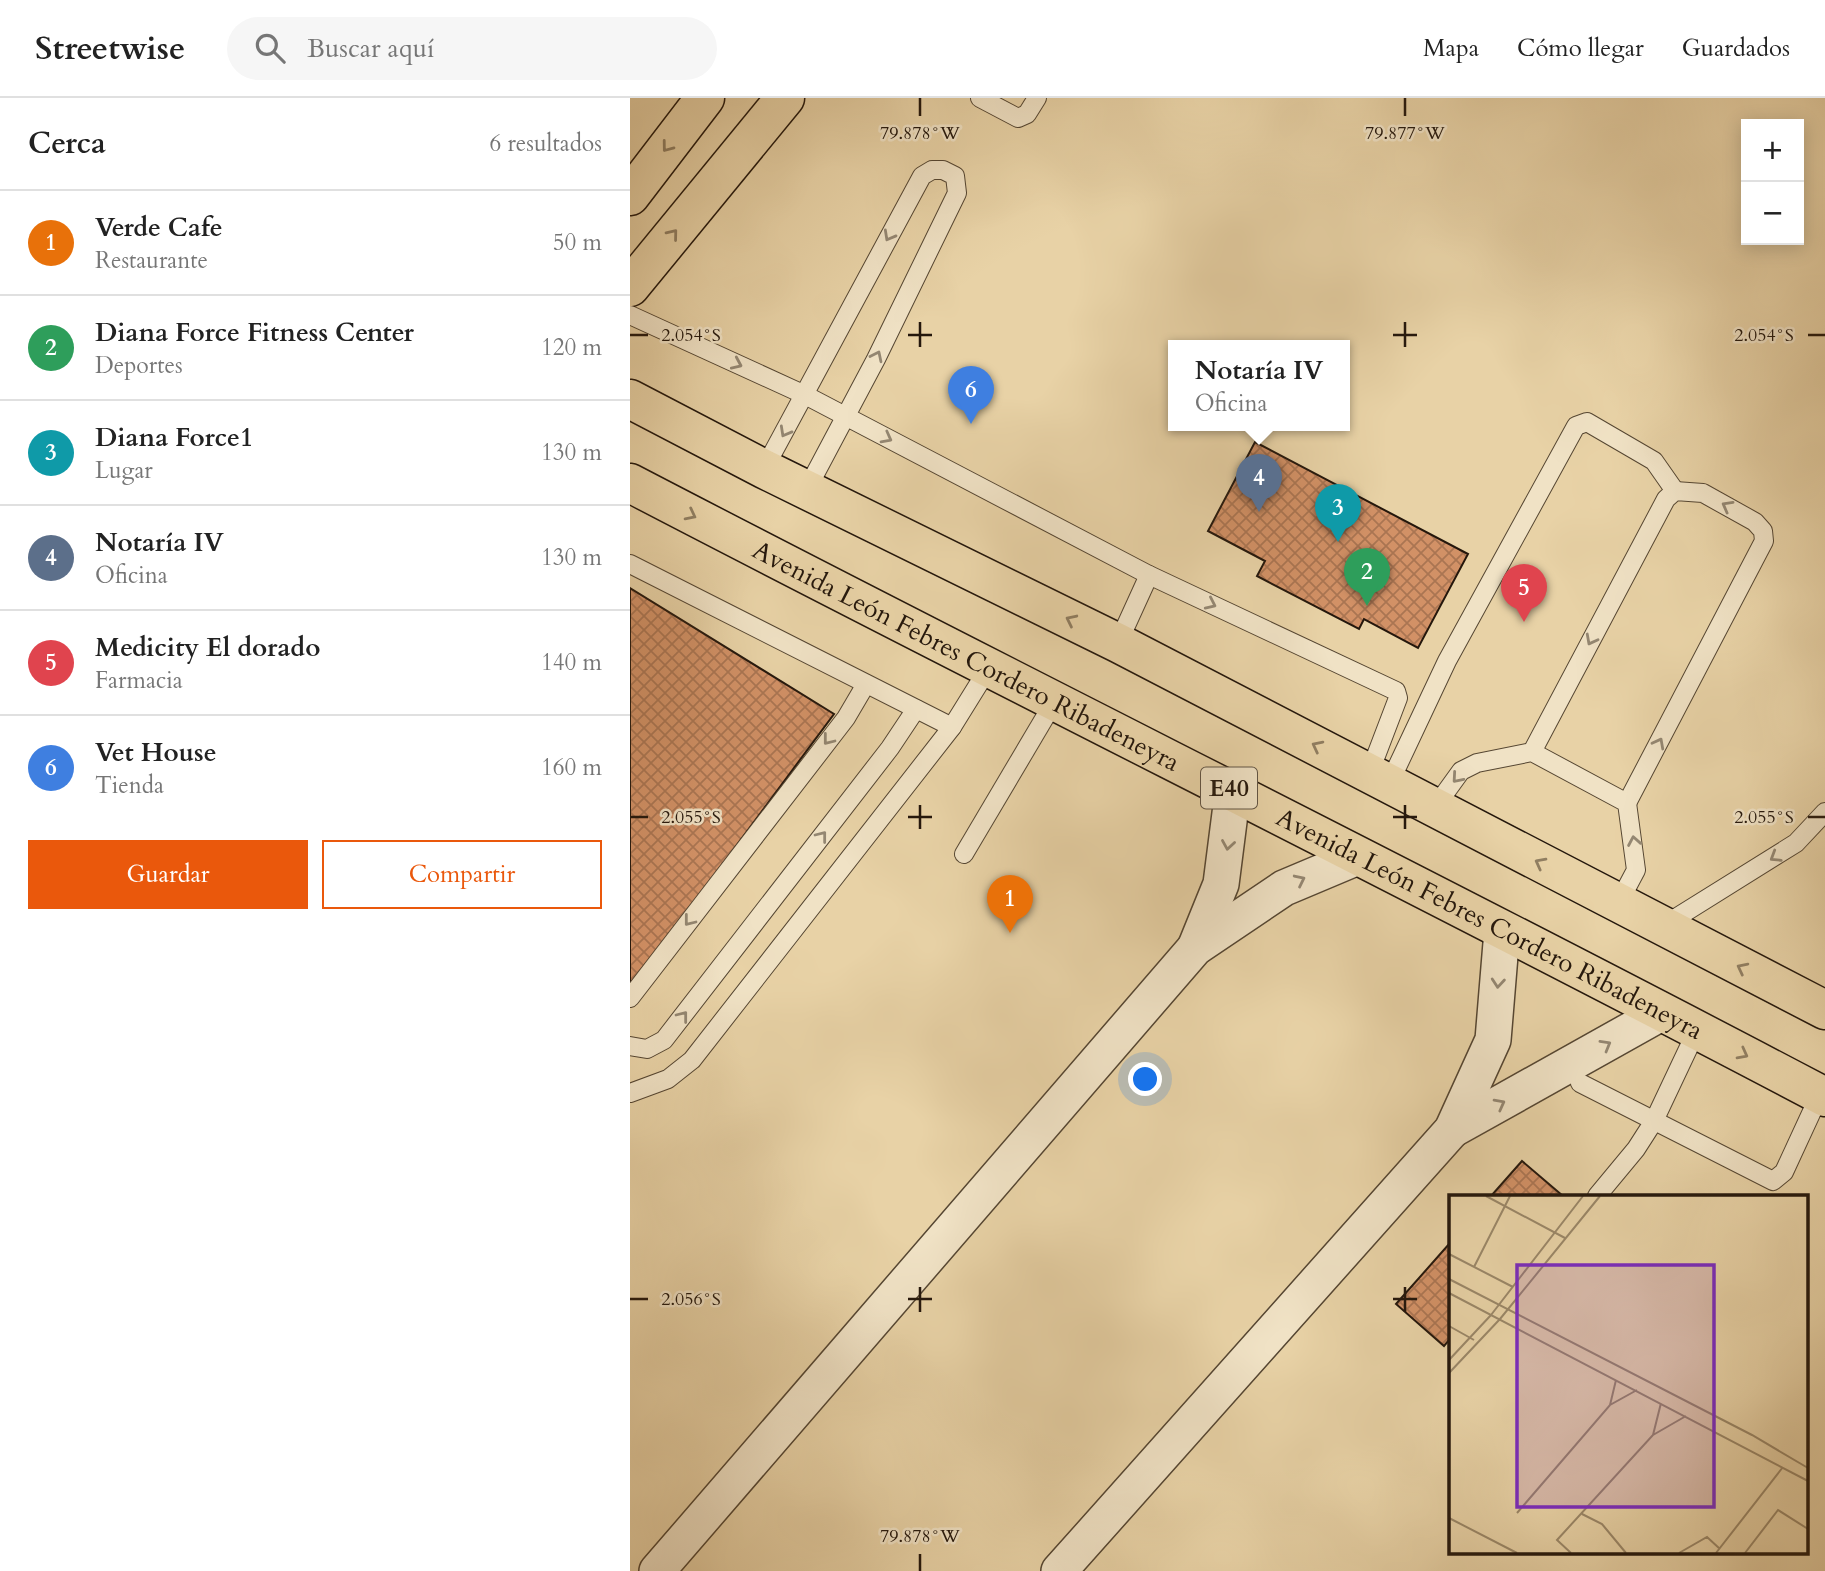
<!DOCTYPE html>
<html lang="es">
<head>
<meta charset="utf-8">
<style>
	:root { --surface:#fff; --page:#f6f6f6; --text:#222; --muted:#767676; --line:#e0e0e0; --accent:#ea580c }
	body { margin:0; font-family:Cardo,serif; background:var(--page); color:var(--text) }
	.controls { position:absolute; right:21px; top:21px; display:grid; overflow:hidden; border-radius:0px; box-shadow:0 4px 18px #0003 }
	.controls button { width:63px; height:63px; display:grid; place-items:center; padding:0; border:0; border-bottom:2px solid var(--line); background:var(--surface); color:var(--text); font:35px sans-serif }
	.you { position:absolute; left:516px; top:982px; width:24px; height:24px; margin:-18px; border:5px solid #fff; border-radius:50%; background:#1a73e8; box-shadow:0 0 0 10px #1a73e833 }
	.badge { display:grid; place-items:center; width:46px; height:46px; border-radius:50%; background:var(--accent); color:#fff; font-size:23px; font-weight:700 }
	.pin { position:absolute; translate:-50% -58px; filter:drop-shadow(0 2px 4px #0008) }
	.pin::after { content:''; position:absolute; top:37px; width:24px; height:21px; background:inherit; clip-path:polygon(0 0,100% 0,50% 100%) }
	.popup { position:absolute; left:538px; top:242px; width:182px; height:91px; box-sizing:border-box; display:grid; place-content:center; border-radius:0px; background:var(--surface); filter:drop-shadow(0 2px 5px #0005); font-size:23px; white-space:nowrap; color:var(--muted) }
	.popup b { font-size:26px; color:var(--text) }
	.popup::after { content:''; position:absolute; left:50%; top:100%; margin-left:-14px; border:14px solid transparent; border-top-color:var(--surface) }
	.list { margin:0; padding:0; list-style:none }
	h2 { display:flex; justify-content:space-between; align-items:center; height:91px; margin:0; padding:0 28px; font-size:30px }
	h2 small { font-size:23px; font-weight:400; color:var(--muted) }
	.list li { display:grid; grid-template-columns:46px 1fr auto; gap:21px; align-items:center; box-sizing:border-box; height:105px; padding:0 28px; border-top:2px solid var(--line) }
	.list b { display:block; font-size:26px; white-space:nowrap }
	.list p { margin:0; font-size:23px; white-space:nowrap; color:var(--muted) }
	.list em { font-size:23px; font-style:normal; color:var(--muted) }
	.actions { display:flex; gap:14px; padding:21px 28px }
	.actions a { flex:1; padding:16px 0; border:2px solid var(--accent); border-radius:0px; text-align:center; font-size:24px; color:var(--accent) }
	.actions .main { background:var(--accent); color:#fff }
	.icon { flex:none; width:38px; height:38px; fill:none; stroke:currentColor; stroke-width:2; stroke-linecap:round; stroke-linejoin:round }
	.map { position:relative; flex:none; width:1195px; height:1473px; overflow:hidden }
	header { display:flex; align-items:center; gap:42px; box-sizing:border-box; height:98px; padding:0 35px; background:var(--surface); border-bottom:2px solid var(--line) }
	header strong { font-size:33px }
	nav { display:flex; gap:38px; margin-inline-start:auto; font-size:24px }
	.search { width:490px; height:63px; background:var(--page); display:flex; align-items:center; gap:18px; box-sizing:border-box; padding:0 24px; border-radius:38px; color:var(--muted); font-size:26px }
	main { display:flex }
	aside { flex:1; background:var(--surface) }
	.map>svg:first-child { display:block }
</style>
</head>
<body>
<header>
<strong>Streetwise</strong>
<div class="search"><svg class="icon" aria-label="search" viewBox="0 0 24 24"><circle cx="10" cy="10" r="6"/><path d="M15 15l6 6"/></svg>Buscar aquí</div>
<nav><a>Mapa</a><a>Cómo llegar</a><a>Guardados</a></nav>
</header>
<main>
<aside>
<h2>Cerca<small>6 resultados</small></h2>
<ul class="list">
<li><span class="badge" style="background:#e8710a">1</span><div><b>Verde Cafe</b><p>Restaurante</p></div><em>50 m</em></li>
<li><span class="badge" style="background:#2e9e5b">2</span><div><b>Diana Force Fitness Center</b><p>Deportes</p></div><em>120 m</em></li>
<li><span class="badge" style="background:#0f9aa8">3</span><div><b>Diana Force1</b><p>Lugar</p></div><em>130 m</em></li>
<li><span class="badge" style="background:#5c6f8a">4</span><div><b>Notaría IV</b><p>Oficina</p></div><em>130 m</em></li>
<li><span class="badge" style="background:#e0444e">5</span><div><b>Medicity El dorado</b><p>Farmacia</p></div><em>140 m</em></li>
<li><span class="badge" style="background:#3f7fe0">6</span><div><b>Vet House</b><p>Tienda</p></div><em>160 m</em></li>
</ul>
<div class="actions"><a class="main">Guardar</a><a>Compartir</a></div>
</aside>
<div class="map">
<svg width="1195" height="1473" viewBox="0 0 1195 1473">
	<defs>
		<pattern id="building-cross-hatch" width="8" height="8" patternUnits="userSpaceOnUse" patternTransform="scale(1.75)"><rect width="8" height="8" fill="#d29166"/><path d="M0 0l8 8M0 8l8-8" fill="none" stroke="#aa7552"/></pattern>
	</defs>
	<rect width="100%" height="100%" fill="#e8d2a6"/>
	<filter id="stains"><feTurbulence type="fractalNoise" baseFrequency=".00286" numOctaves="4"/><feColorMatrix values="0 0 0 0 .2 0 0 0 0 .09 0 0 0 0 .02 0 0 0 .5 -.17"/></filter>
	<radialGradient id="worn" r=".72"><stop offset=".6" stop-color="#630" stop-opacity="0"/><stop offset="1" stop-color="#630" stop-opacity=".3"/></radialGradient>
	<g fill="url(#building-cross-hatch)" stroke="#24170c" stroke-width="2">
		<polygon points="625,344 838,456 788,550 734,521 729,531 627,478 635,463 578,433"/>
		<polygon points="0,490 204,616 0,891"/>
		<polygon points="892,1063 933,1098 861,1098"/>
		<polygon points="820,1145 820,1241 814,1248 766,1206"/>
	</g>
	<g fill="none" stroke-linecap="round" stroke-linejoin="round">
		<g stroke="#554632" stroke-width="20">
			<g id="service">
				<polyline points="350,0 388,20 397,16 407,0"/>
				<polyline points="0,217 175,297 519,477 766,593 768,600 739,676"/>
				<polyline points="134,371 292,78 302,72 313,72 325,78 327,95 246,261 177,391"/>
				<polyline points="0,466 322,629"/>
				<polyline points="488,545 519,477"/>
				<polyline points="902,654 1036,401 1045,393 1073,395 1125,424 1133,433 1134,443 997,705"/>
				<polyline points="759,686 817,563 946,328 957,324 1024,363 1045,393"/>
				<polyline points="805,709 831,673 847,665 902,654 997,705 1006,772 988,806"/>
				<polyline points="334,756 424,604"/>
				<polyline points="1033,828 1166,745 1195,714"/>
				<polyline points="0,900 216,620 236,586"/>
				<polyline points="0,948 17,951 34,942 260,650 286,611"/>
				<polyline points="950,985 1143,1083 1154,1074 1190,996"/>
				<polyline points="0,995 38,981 62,962 322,629 358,571"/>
				<polyline points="967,1098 1006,1051 1024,1023 1067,932"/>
			</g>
		</g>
		<g stroke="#554632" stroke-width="38">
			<g id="minor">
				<polyline points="565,850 591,786 603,692"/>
				<polyline points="822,1032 1033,914"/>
				<polyline points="27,1473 565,850 654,790 730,758"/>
				<polyline points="429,1473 822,1032 863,942 872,833"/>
			</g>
		</g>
		<g stroke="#24170c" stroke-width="41">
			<g id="primary">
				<polyline points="0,98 75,0"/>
				<polyline points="0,189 155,0"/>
			</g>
		</g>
		<g stroke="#24170c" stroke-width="41">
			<g id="trunk">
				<polyline points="0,301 134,371 488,545 1195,912"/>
				<path id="s1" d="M 0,385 C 397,592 799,790 1195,999"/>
			</g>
		</g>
		<use href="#service" stroke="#f0e2c5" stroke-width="18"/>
		<use href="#minor" stroke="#f0e2c5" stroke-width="35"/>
		<use href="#primary" stroke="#e8d2a6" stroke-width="38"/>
		<use href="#trunk" stroke="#e8d2a6" stroke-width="38"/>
	</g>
	<defs><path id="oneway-chevron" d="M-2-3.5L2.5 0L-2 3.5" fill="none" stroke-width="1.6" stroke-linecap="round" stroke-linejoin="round" transform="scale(1.75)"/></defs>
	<g stroke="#907e61">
		<use href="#oneway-chevron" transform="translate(37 49) rotate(127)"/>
		<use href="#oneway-chevron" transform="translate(43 136) rotate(-51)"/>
		<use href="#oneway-chevron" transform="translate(61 417) rotate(27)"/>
		<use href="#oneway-chevron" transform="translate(441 522) rotate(-154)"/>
		<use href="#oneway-chevron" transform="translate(687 648) rotate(-153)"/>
		<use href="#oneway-chevron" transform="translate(910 765) rotate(-152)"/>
		<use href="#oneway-chevron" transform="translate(1112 870) rotate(-153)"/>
		<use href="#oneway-chevron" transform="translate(1113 956) rotate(28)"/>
	</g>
	<g stroke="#948772">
		<use href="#oneway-chevron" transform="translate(259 138) rotate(119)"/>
		<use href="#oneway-chevron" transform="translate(247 258) rotate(-64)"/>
		<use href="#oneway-chevron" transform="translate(107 266) rotate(24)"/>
		<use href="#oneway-chevron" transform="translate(155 334) rotate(119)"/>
		<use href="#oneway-chevron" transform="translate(257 340) rotate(28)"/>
		<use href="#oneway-chevron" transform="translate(1097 408) rotate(-151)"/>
		<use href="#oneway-chevron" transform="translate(581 506) rotate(25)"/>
		<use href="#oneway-chevron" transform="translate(961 542) rotate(118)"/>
		<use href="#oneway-chevron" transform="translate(198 642) rotate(128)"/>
		<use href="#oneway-chevron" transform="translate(1029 645) rotate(-62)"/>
		<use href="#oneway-chevron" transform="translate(827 680) rotate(131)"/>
		<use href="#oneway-chevron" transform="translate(192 738) rotate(-52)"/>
		<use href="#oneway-chevron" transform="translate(1004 743) rotate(-100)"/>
		<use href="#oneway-chevron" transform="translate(598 747) rotate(99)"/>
		<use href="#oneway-chevron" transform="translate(1145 759) rotate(148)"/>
		<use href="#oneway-chevron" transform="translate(670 782) rotate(-26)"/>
		<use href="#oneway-chevron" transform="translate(59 823) rotate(128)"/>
		<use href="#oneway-chevron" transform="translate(868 885) rotate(95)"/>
		<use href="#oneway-chevron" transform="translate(53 918) rotate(-52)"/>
		<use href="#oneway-chevron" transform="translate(976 947) rotate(-30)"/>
		<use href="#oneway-chevron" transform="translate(870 1006) rotate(-28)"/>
	</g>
	<path fill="none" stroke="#24170c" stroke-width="2.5" d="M 290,0 L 290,18M 775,0 L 775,18M 290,224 L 290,249M 775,224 L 775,249M 0,237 L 18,237M 278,237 L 302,237M 763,237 L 787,237M 1178,237 L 1195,237M 290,707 L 290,731M 775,707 L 775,731M 0,719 L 18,719M 278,719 L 302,719M 763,719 L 787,719M 1178,719 L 1195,719M 290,1189 L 290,1214M 775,1189 L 775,1214M 0,1201 L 18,1201M 278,1201 L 302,1201M 763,1201 L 787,1201M 290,1456 L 290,1473"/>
	<g text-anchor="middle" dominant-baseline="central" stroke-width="5" stroke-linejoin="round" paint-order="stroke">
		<rect fill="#f0e2c5" stroke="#615444" stroke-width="2" x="571" y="669.5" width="56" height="41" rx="5"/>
		<g font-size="24" font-weight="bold" fill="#24170c">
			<text x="599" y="690">E40</text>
		</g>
		<g font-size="26" fill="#24170c" stroke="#f0e2c5">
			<text stroke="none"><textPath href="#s1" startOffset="378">Avenida León Febres Cordero Ribadeneyra</textPath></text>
			<text stroke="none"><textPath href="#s1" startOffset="966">Avenida León Febres Cordero Ribadeneyra</textPath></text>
		</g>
	</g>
	<g transform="translate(819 1097)">
		<rect width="359" height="359" fill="#e8d2a6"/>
		<path fill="none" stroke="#9a8768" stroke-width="2" d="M 37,1 L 116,43M 0,59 L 64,92M 25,72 L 61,1M 0,84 L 303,240 L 359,273M 0,98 L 359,286M 42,120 L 134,1M 51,124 L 151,1M 0,131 L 25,145M 0,165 L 42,120M 0,178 L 51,124M 161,210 L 167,185M 204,240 L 237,221M 68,318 L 161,210 L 188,195M 133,319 L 153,329 L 177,358M 0,323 L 68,358M 122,358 L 108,345 L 204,240 L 212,208M 230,358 L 258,342 L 271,354M 267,358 L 334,272M 296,358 L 329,315 L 359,334"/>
		<path fill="#7b2cbf" fill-opacity="0.15" stroke="#7b2cbf" stroke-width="3.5" d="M 68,70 L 265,70 L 265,312 L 68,312 Z"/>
		<rect width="359" height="359" fill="none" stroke="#24170c" stroke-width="3.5"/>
	</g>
	<g font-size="18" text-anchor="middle" fill="#24170c" stroke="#f0e2c5" stroke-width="5" stroke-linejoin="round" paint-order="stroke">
		<text x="290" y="41">79.878°W</text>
		<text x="775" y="41">79.877°W</text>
		<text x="61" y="243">2.054°S</text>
		<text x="1134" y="243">2.054°S</text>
		<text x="61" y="725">2.055°S</text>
		<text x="1134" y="725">2.055°S</text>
		<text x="61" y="1207">2.056°S</text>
		<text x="290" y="1444">79.878°W</text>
	</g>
	<rect width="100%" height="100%" filter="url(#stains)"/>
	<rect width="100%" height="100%" fill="url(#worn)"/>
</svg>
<div class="controls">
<button>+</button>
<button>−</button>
</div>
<div class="you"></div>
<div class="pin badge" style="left:380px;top:835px;background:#e8710a">1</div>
<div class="pin badge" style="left:737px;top:508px;background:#2e9e5b">2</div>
<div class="pin badge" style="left:708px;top:444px;background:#0f9aa8">3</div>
<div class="pin badge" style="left:629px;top:414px;background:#5c6f8a">4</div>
<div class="popup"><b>Notaría IV</b>Oficina</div>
<div class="pin badge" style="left:894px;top:524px;background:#e0444e">5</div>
<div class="pin badge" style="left:341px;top:326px;background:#3f7fe0">6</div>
</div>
</main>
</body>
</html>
